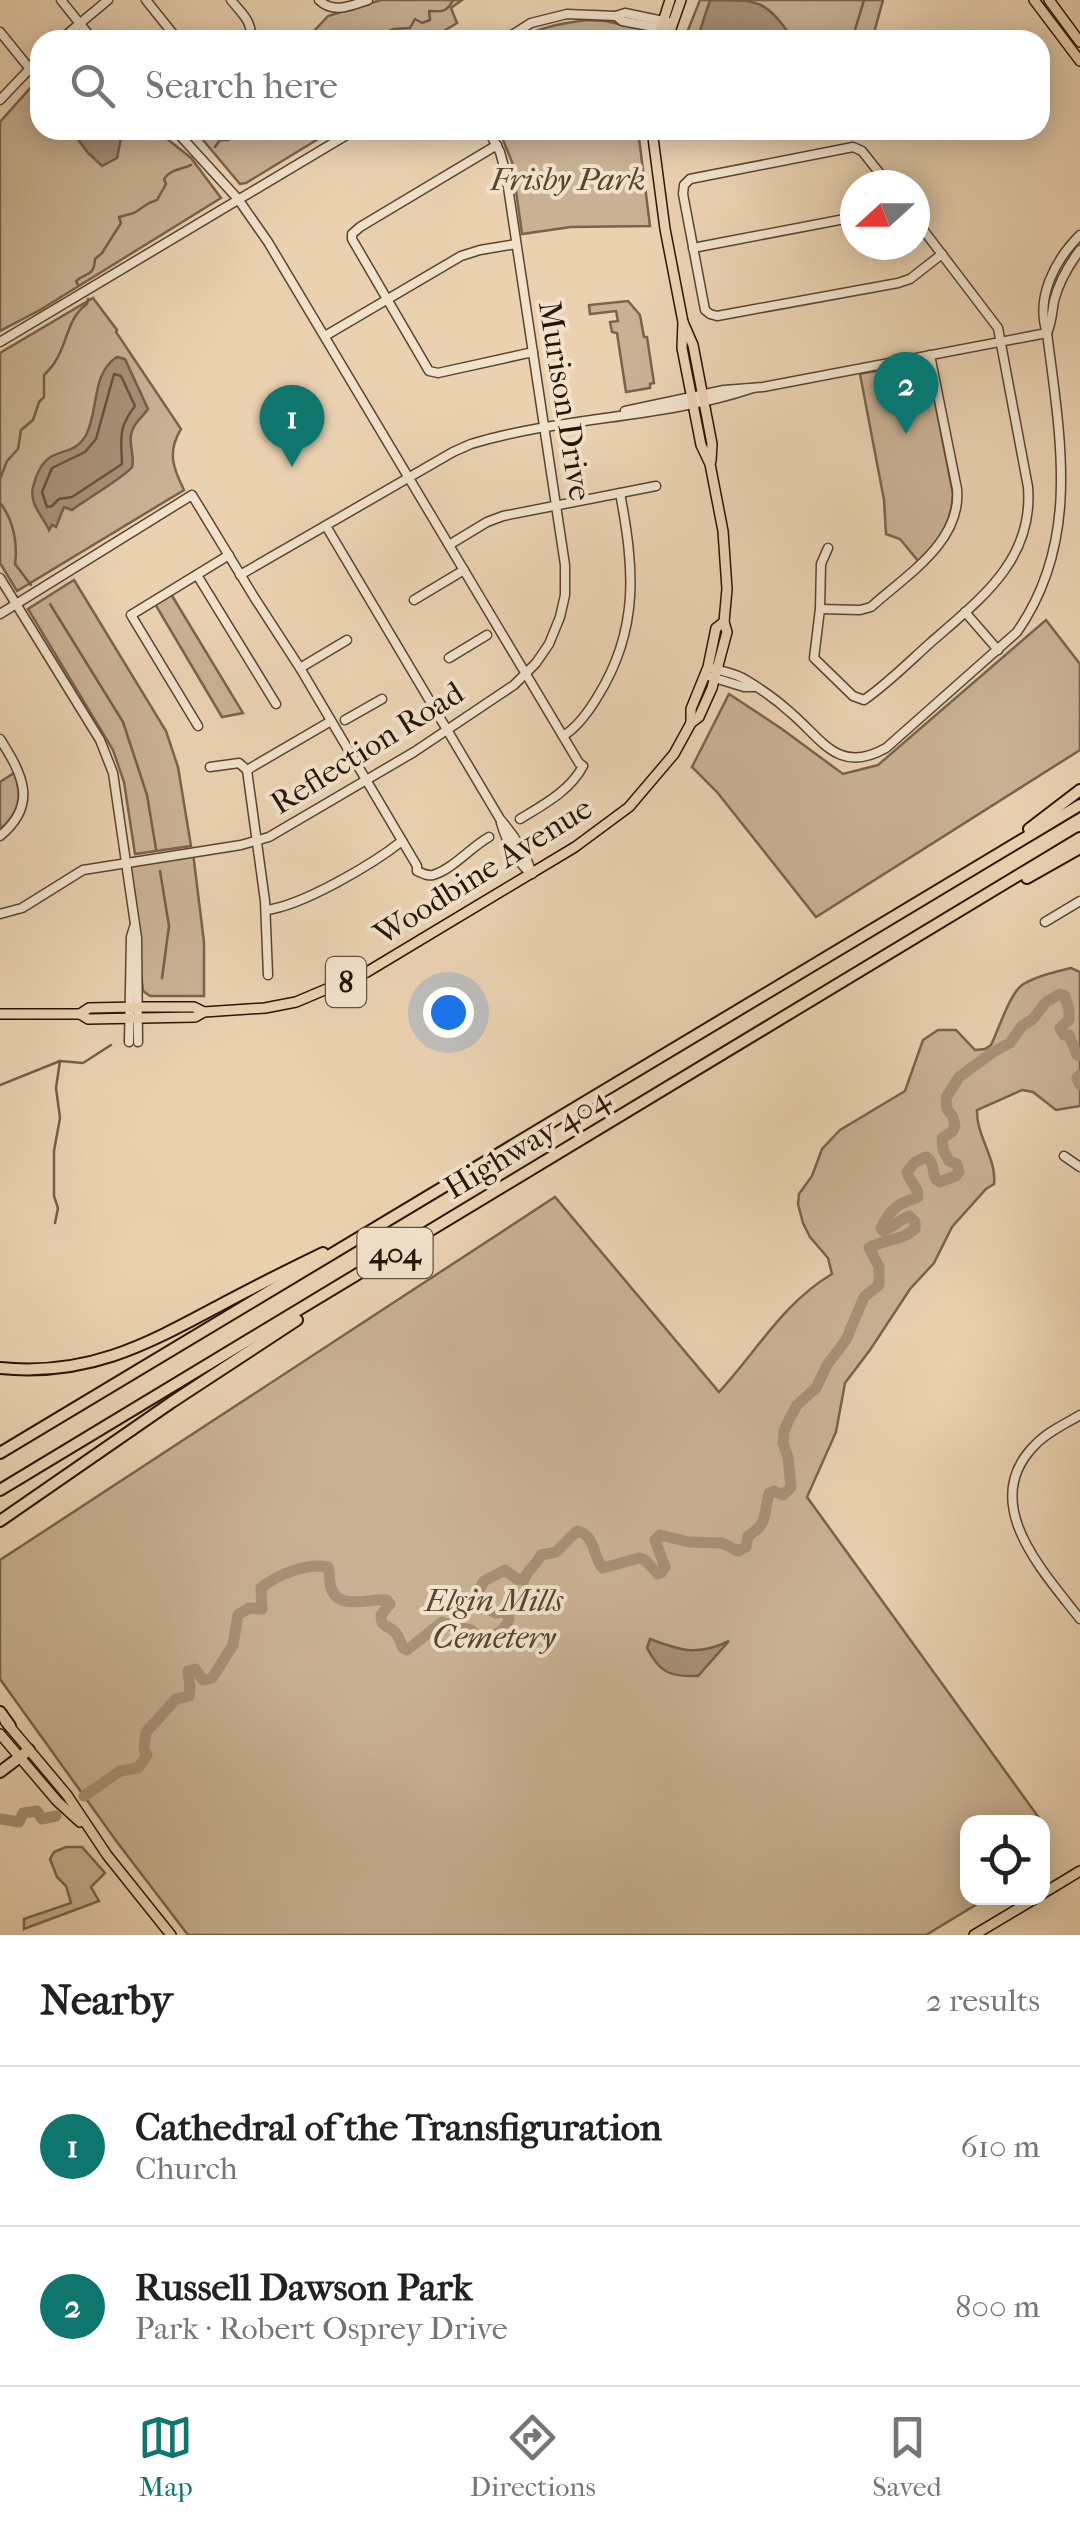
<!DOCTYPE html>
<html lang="en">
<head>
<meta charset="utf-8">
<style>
	:root { --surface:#fff; --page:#f6f6f6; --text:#222; --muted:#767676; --line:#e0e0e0; --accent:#0f766e }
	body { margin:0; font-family:"IM FELL French Canon",serif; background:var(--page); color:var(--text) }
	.controls { position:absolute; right:30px; bottom:30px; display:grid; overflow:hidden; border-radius:20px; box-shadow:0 5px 25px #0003 }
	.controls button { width:90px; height:90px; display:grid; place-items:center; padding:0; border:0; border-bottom:2px solid var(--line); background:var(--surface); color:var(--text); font:50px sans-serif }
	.compass { position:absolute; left:840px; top:170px; width:90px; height:90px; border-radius:50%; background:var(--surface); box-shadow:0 5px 25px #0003; rotate:249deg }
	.you { position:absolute; left:448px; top:1012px; width:35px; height:35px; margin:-25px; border:8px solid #fff; border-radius:50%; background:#1a73e8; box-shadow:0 0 0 15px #1a73e833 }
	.badge { display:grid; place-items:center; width:65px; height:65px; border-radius:50%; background:var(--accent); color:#fff; font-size:32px; font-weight:700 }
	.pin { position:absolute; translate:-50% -82px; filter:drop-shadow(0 2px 5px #0008) }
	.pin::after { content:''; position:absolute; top:52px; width:35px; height:30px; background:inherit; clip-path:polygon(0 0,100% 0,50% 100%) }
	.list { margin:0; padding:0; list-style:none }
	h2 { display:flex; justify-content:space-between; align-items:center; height:130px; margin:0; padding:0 40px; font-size:42px }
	h2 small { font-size:32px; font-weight:400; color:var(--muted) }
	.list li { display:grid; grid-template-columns:65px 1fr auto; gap:30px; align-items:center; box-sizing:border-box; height:160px; padding:0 40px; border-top:2px solid var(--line) }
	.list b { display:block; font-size:38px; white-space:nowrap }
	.list p { margin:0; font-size:32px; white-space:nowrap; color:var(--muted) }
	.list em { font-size:32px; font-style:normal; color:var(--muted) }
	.icon { flex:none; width:55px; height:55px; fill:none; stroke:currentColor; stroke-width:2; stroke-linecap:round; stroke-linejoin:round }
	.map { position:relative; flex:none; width:1080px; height:1935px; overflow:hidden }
	.search { position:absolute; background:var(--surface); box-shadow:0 5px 25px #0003; left:30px; right:30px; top:30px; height:110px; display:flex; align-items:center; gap:25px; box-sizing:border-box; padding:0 35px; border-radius:30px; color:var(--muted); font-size:38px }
	.sheet { height:450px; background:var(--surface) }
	nav { display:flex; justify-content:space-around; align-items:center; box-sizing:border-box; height:140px; border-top:2px solid var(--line); background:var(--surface); font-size:28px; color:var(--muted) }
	nav a { display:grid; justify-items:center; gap:5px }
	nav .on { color:var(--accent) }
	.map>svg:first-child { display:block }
</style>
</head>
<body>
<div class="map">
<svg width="1080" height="1935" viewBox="0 0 1080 1935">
	<rect width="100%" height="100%" fill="#ead2b1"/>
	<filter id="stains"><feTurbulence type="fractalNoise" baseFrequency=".002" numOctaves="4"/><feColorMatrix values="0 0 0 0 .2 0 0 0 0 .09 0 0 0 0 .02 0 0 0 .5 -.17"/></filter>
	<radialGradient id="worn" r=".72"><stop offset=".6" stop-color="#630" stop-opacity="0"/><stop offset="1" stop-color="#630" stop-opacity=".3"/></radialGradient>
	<g fill="#c9b294" stroke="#79634d" stroke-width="2.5">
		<polygon points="381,0 462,0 451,8 457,23 439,34 442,40 301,40 314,31 328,16"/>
		<polygon points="700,0 883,0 872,40 684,40"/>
		<path d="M 587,20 L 605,21 L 652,31 L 650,40 L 518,40 C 539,27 563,23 587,20 Z"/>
		<polygon points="40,77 40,130 156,130 191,158 221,198 40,310 0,331 0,122"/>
		<polygon points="211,130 333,130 246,183 240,184 203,140"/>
		<polygon points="499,130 638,130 650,226 571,227 522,234 512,162"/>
		<path d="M 93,298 L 117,330 L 116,332 L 181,429 C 167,452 173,468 184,490 L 17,591 L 0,563 L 0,353 Z"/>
		<polygon points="628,301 640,315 644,337 647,337 654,383 650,384 650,388 626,392 617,333 612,332 610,322 618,321 616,311 590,314 589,305"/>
		<path d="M 927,361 L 953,494 C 952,522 939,541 919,562 L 900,539 L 886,534 L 884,500 L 860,374 Z"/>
		<polygon points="74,580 166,731 178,767 191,846 135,854 124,782 113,750 28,609"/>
		<polygon points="171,594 243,713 222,717 155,604"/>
		<polygon points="1046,620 1080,664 1080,750 816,917 717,792 692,767 729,694 782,729 843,774 878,765"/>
		<path d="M 14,773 C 23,796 19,814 0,829 L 0,782 Z"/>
		<polygon points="193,853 204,942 204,996 150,996 143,991 128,862"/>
		<path d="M 1071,968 L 1080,972 L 1080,1106 L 1056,1110 L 1033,1092 L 1022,1090 L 977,1110 C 976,1136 997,1159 994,1184 L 986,1189 L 952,1227 L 934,1263 L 910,1289 L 870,1350 L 845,1383 L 836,1432 L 807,1497 L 1042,1822 L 968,1822 L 968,1898 L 987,1898 L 926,1935 L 188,1935 L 117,1842 L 0,1679 L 0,1560 L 555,1197 L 719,1392 C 756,1352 784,1302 832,1274 L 828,1258 L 810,1237 L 803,1223 L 798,1204 L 799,1194 L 812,1176 L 822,1149 L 840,1130 L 905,1091 L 923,1040 L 938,1030 L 956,1030 L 975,1050 L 985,1049 L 991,1045 C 999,1029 1009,995 1022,985 C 1036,976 1055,972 1071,968 Z"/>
		<polygon points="66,1847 82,1847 105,1873 91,1887 99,1901 24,1929 24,1919 71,1903 66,1886 57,1877 50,1859 54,1852"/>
	</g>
	<g fill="#a89177" stroke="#755f4a" stroke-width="2.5">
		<path d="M 710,0 C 762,0 765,0 794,40 L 697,40 Z"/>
		<polygon points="71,130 126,130 121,138 117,158 102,166 88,153"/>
		<path d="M 117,357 L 125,359 L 148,409 C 142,418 133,423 131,435 C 129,445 135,458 132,467 C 129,474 82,502 72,510 L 64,507 L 56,527 L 52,525 L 49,530 C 42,515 29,504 33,487 C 45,439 70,463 86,435 C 99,411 91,373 117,357 Z"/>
		<path d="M 650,1639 C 681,1651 698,1656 729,1641 L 698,1676 C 670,1677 660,1673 647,1648 Z"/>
	</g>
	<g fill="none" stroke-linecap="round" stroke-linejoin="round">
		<path stroke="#68523e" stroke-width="2.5" d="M 114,374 L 121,376 L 135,406 C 118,428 121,437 122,464 L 72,497 L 59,499 L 52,506 L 47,507 L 42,492 L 52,468 L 85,452 L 96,439 Z"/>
		<g stroke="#755f4a" stroke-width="2.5">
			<polyline points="359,40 362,40"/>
			<path d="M 366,40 L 394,29 L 410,28 L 415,19 L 422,23 L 430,20 L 429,11 C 442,12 447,12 453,0"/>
			<polyline points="852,40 864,0"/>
			<polyline points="215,147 220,140 228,140 238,130"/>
			<path d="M 78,285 L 76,281 C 86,272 94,277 95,259 L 102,253 L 121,223 L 119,217 L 134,213 L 149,203 L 157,200 L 166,184 L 164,179 C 171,169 180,170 191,165"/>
			<path d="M 0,479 L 7,461 L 18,449 L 21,430 L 33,420 L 39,402 L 44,397 L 44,375 C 48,371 52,367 55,362 C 68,342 67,318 87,304 L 88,299"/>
			<path d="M 0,503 C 13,519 18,543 15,564 L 31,585"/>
			<polyline points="50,604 123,722 147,795 156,849"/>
			<polyline points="160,871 169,926 162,978"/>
			<polyline points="0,1085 60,1061 83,1063 111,1045"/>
			<polyline points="55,1223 58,1208 54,1196 54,1151 60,1118 56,1088 60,1061"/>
		</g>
		<g stroke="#a89177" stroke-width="11">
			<polyline points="1080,1075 1077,1078 1080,1085"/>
			<path d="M 84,1796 L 120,1771 L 138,1768 L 147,1755 L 144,1749 L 146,1732 L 176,1699 L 189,1696 L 190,1688 L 188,1671 L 195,1669 L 203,1680 L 212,1678 L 233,1645 L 238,1615 L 249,1608 L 262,1609 L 261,1588 C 277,1574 308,1563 328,1567 C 330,1572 329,1578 330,1583 C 334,1613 370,1598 387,1600 L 390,1604 L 381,1615 C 381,1628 387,1624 395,1632 C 398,1635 401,1643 403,1648 L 407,1650 L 442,1622 L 451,1626 L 471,1630 L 483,1641 C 494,1638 506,1629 509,1619 L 506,1611 L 496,1613 L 478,1605 L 475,1597 L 484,1581 L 505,1570 L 517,1579 L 524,1580 C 527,1569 536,1566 541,1555 L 556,1552 L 577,1531 C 597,1536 592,1557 603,1568 L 639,1558 L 645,1560 L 658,1574 L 662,1572 L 665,1567 L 655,1540 L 660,1535 L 689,1542 L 722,1543 L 738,1551 L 746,1547 L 748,1536 C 769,1523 763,1515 769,1493 L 774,1491 L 783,1495 L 791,1487 L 788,1457 L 783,1443 L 784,1431 L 789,1420 L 797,1405 L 816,1388 L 827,1365 L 846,1340 L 864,1297 L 879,1285 L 879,1267 L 869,1248 C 884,1239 902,1241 915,1229 L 915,1222 L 909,1216 C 899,1220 892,1228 883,1231 L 881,1228 C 886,1218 894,1206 905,1202 C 909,1200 914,1199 918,1197 C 919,1187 909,1182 907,1172 L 915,1162 L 926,1157 C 937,1164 930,1176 939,1182 L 956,1176 L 959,1172 L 957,1164 L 949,1161 L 943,1149 L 942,1138 L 952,1132 L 955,1126 L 953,1117 L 947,1109 L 946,1098 L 959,1077 L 993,1052 L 1010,1043 L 1022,1026 L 1033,1019 L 1046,1002 L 1060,994 L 1065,996 L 1069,1010 L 1069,1020 L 1060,1028 L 1064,1035 L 1069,1035 L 1077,1055 L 1080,1056"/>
			<polyline points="0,1819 19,1822 23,1813 37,1811 42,1819 56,1816"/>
		</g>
		<g stroke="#594431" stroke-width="11">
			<g id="minor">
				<polyline points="61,0 93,40"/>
				<polyline points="146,0 178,40"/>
				<path d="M 231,0 C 241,13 254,22 250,40"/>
				<path d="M 319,0 C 333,14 351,6 368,0"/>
				<polyline points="616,16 622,21 664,29"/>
				<polyline points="0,32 30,69"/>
				<polyline points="60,40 108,0"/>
				<polyline points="504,40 531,23 567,14 616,16 625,13 668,22"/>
				<polyline points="0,100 40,58"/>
				<path d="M 175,130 L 238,199 L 268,242 L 579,763 L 583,766 C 570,791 543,805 520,819"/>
				<polyline points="497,145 360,227 352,234 352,239 429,371 438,373 533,352"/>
				<polyline points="889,185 862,151 853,147 690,179 684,185 683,194 705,310 710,314 717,316 898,283 910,279 942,254"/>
				<polyline points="693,248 855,217"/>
				<path d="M 1047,333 C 1052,322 1052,312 1054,301 C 1059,281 1068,266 1080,250"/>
				<polyline points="325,336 461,256 480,250 516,244"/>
				<polyline points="0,342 355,130"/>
				<polyline points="625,411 724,390 763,387 1047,333"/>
				<path d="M 326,526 L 500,819 C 514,835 526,853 532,874"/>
				<polyline points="449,545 487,522 503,516 656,486"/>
				<path d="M 828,548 L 821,564 L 820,609 L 814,658 L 853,696 L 864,700 C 887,684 908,663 929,644 C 979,600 1034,561 1028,487 L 998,328 L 915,219"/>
				<polyline points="197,575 276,704"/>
				<path d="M 240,575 L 453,452 L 471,444 C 563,416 662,419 753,388"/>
				<polyline points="0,578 100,740 113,773 137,938 138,1042"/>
				<polyline points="414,600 464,570"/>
				<path d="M 820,609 L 860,610 L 871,607 C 905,576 962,542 957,489 L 930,355"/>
				<polyline points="965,612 998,650"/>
				<path d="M 0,614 L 192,495 L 254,597 L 300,668 L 417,866 L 417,871 C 424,874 427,876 433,875 C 453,869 471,847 489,837"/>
				<polyline points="449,658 487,635"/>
				<path d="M 708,667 C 719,671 736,673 746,680 C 761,689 778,701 791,713 C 822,739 838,775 886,748 L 1017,632 C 1080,542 1061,442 1047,333 C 1035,298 1055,260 1080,235"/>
				<polyline points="300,668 347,640"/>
				<polyline points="705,675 744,687 754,687"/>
				<polyline points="345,720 382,699"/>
				<polyline points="198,726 131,615 229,555"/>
				<path d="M 563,736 C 578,727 589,711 598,696 C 640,628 634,567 620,493"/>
				<path d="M 0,739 C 22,774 39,804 0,836"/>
				<polyline points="210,767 239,763 247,770"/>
				<polyline points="247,770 265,901 268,975"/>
				<polyline points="247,770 331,721"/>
				<path d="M 501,823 C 506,840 515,858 528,871"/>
				<path d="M 266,910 C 302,906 373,864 402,841"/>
				<polyline points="0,914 22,908 83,870 241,845 269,837 414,752 514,685 536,663 549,644 560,617 565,595 565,565 506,174 500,152 488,130"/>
				<polyline points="1045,922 1080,901"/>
				<polyline points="129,1042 131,937 134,927"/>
				<polyline points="1064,1156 1080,1167"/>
				<path d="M 1080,1415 C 1065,1424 1047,1432 1035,1445 C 977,1503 1044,1572 1080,1619"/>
			</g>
		</g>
		<g stroke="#291406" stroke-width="12">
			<g id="major">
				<polyline points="1034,0 1080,61"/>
				<polyline points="1049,0 1080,42"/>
				<polyline points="657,40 670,0"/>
				<polyline points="667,40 681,0"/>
				<polyline points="652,130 665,229 683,322 693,345 712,444 711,461"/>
				<polyline points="691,723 691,709 708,667 716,628 724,622"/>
				<polyline points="0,1014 80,1014 88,1019 195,1017 204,1012 265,1008 296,1002 367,972 575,847 629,807 674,754 691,723 699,717 712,688 727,632 724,622 727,589 723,531 710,464 701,445 682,348 683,322"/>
				<polyline points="80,1014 89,1008 138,1007 194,1007 204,1012"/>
				<polyline points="5,1721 67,1795 107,1855 171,1935"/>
				<polyline points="0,1734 57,1801 80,1822"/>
				<polyline points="1042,1894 1080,1871"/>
				<polyline points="974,1935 1036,1898"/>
			</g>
		</g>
		<g stroke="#291406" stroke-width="14">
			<g id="highway">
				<polyline points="1029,829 1080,790"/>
				<polyline points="1027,878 1080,848"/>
				<path d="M 0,1368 C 91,1377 149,1343 226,1302 C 258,1285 290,1269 323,1253"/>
				<polyline points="0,1453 1080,805"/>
				<polyline points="0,1490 1080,838"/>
				<polyline points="0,1521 172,1402 297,1320"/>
				<polyline points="0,1712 10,1726"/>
				<polyline points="0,1772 29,1750"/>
			</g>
		</g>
		<use href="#minor" stroke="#f1e2cc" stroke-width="8"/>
		<use href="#major" stroke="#ead2b1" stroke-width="9"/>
		<use href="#highway" stroke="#ead2b1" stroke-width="10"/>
	</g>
	<g text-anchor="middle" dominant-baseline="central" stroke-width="8" stroke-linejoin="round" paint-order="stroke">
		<g fill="#f1e2cc" stroke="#655241" stroke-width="2.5">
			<rect x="326" y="957" width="40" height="50" rx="8"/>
			<rect x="357.5" y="1228" width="75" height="50" rx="8"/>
		</g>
		<g font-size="30" font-weight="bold" fill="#291406">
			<text x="346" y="982">8</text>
			<text x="395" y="1253">404</text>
		</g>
		<g font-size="32" font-style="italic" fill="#594331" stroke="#f1e2cc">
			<text x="568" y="179">Frisby Park</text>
			<text x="494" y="1600">Elgin Mills<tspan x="494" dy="37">Cemetery</tspan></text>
		</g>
		<g font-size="32" fill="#291406" stroke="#f1e2cc">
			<text transform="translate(565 401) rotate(81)">Murison Drive</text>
			<text transform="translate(367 748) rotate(-32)">Reflection Road</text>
			<text transform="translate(483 871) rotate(-32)">Woodbine Avenue</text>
			<text transform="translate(527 1143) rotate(-31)">Highway 404</text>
		</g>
	</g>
	<rect width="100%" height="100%" filter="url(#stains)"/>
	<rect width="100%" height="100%" fill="url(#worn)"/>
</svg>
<div class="controls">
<button><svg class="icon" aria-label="locate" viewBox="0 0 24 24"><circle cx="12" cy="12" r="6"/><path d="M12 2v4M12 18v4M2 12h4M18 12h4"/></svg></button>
</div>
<svg class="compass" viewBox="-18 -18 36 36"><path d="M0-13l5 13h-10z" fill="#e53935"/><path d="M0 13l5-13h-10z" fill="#767676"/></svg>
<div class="you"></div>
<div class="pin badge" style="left:292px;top:467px">1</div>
<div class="pin badge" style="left:906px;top:434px">2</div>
<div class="search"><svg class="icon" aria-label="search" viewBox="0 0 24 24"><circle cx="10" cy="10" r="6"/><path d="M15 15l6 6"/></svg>Search here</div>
</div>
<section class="sheet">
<h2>Nearby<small>2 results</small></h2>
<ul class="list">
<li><span class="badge">1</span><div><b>Cathedral of the Transfiguration</b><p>Church</p></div><em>610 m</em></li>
<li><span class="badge">2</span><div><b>Russell Dawson Park</b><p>Park · Robert Osprey Drive</p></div><em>800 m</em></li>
</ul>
</section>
<nav>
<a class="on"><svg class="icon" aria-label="map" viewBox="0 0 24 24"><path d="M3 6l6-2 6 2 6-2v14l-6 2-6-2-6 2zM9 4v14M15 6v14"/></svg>Map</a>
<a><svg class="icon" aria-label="directions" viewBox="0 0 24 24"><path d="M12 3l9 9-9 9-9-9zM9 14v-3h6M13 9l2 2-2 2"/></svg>Directions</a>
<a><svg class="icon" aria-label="saved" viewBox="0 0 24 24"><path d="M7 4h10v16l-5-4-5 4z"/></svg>Saved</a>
</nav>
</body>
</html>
